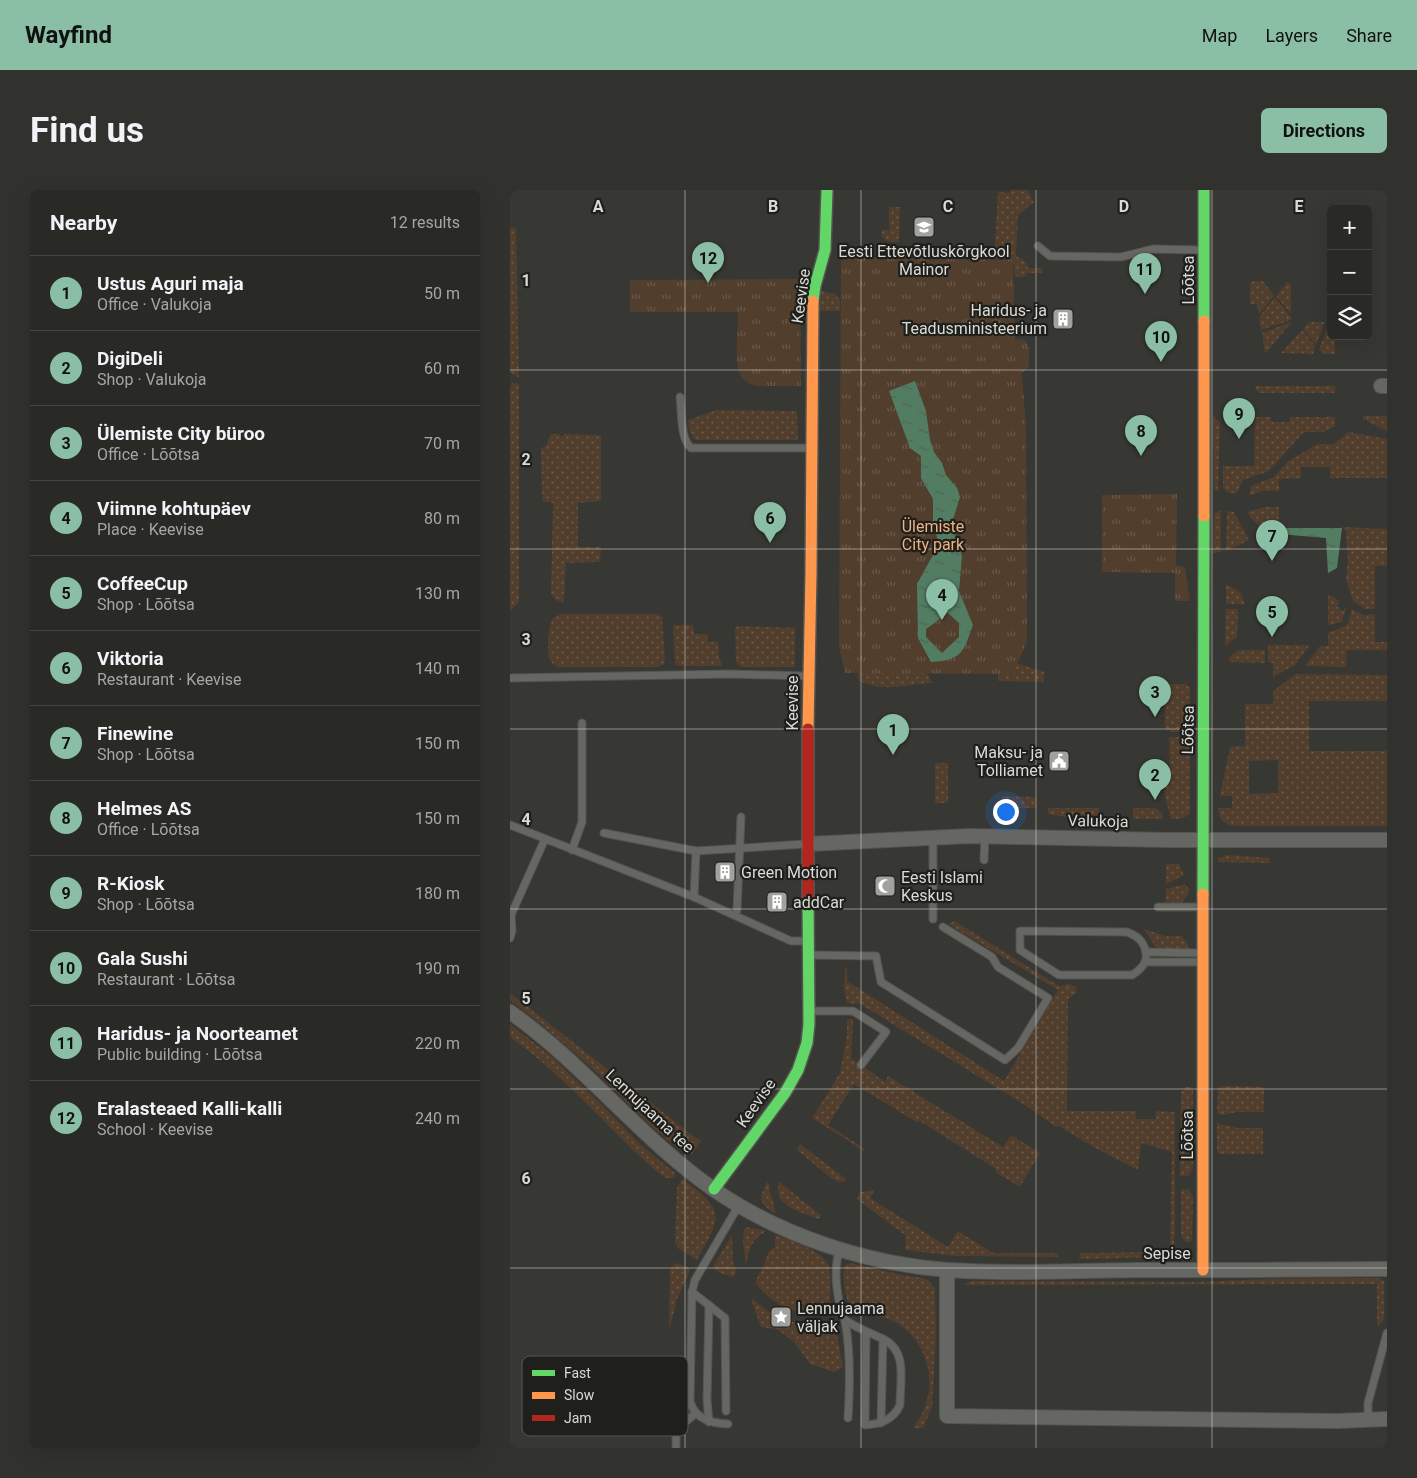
<!DOCTYPE html>
<html lang="en">
<head>
<meta charset="utf-8">
<style>
	:root { --surface:#292926; --page:#31312e; --text:#f1f3f6; --muted:#a5a6a7; --line:#454543; --accent:#8abfa5 }
	body { margin:0; font-family:Roboto,sans-serif; background:var(--page); color:var(--text) }
	.controls { position:absolute; right:15px; top:15px; display:grid; overflow:hidden; border-radius:8px; box-shadow:0 5px 20px #0002 }
	.controls button { width:45px; height:45px; display:grid; place-items:center; padding:0; border:0; border-bottom:1px solid var(--line); background:var(--surface); color:var(--text); font:25px sans-serif }
	.you { position:absolute; left:495px; top:621px; width:18px; height:18px; margin:-12px; border:4px solid #fff; border-radius:50%; background:#1a73e8; box-shadow:0 0 0 8px #1a73e833 }
	.badge { display:grid; place-items:center; width:32px; height:32px; border-radius:50%; background:var(--accent); color:#111; font-size:16px; font-weight:700 }
	.pin { position:absolute; translate:-50% -41px; filter:drop-shadow(0 1px 2px #0008) }
	.pin::after { content:''; position:absolute; top:26px; width:18px; height:15px; background:inherit; clip-path:polygon(0 0,100% 0,50% 100%) }
	.list { margin:0; padding:0; list-style:none }
	h2 { display:flex; justify-content:space-between; align-items:center; height:65px; margin:0; padding:0 20px; font-size:21px }
	h2 small { font-size:16px; font-weight:400; color:var(--muted) }
	.list li { display:grid; grid-template-columns:32px 1fr auto; gap:15px; align-items:center; box-sizing:border-box; height:75px; padding:0 20px; border-top:1px solid var(--line) }
	.list b { display:block; font-size:19px; white-space:nowrap }
	.list p { margin:0; font-size:16px; white-space:nowrap; color:var(--muted) }
	.list em { font-size:16px; font-style:normal; color:var(--muted) }
	.icon { flex:none; width:28px; height:28px; fill:none; stroke:currentColor; stroke-width:2; stroke-linecap:round; stroke-linejoin:round }
	.map { position:relative; flex:none; width:877px; height:1258px; overflow:hidden; border-radius:8px }
	header { display:flex; align-items:center; gap:30px; box-sizing:border-box; height:70px; padding:0 25px; background:var(--accent); color:#111 }
	header strong { font-size:24px }
	nav { display:flex; gap:28px; margin-inline-start:auto; font-size:18px }
	.intro { display:flex; align-items:center; justify-content:space-between; box-sizing:border-box; height:120px; padding:0 30px }
	h1 { margin:0; font-size:35px }
	.button { padding:12px 22px; border-radius:8px; background:var(--accent); color:#111; font-size:18px; font-weight:700 }
	main { display:flex; gap:30px; padding:0 30px }
	aside { flex:1; background:var(--surface); border-radius:8px; box-shadow:0 5px 20px #0002 }
	.map>svg:first-child { display:block }
</style>
</head>
<body>
<header>
<strong>Wayfind</strong>
<nav><a>Map</a><a>Layers</a><a>Share</a></nav>
</header>
<div class="intro"><h1>Find us</h1><a class="button">Directions</a></div>
<main>
<aside>
<h2>Nearby<small>12 results</small></h2>
<ul class="list">
<li><span class="badge">1</span><div><b>Ustus Aguri maja</b><p>Office · Valukoja</p></div><em>50 m</em></li>
<li><span class="badge">2</span><div><b>DigiDeli</b><p>Shop · Valukoja</p></div><em>60 m</em></li>
<li><span class="badge">3</span><div><b>Ülemiste City büroo</b><p>Office · Lõõtsa</p></div><em>70 m</em></li>
<li><span class="badge">4</span><div><b>Viimne kohtupäev</b><p>Place · Keevise</p></div><em>80 m</em></li>
<li><span class="badge">5</span><div><b>CoffeeCup</b><p>Shop · Lõõtsa</p></div><em>130 m</em></li>
<li><span class="badge">6</span><div><b>Viktoria</b><p>Restaurant · Keevise</p></div><em>140 m</em></li>
<li><span class="badge">7</span><div><b>Finewine</b><p>Shop · Lõõtsa</p></div><em>150 m</em></li>
<li><span class="badge">8</span><div><b>Helmes AS</b><p>Office · Lõõtsa</p></div><em>150 m</em></li>
<li><span class="badge">9</span><div><b>R-Kiosk</b><p>Shop · Lõõtsa</p></div><em>180 m</em></li>
<li><span class="badge">10</span><div><b>Gala Sushi</b><p>Restaurant · Lõõtsa</p></div><em>190 m</em></li>
<li><span class="badge">11</span><div><b>Haridus- ja Noorteamet</b><p>Public building · Lõõtsa</p></div><em>220 m</em></li>
<li><span class="badge">12</span><div><b>Eralasteaed Kalli-kalli</b><p>School · Keevise</p></div><em>240 m</em></li>
</ul>
</aside>
<div class="map">
<svg width="877" height="1258" viewBox="0 0 877 1258">
	<defs>
		<pattern id="grass-dots" width="8" height="8" patternUnits="userSpaceOnUse" patternTransform="scale(1.25)"><rect width="8" height="8" fill="#523e2d"/><path d="M2 2h.1M6 6h.1" fill="none" stroke="#6a594b" stroke-width="1.8" stroke-linecap="round"/></pattern>
		<pattern id="park-tufts" width="24" height="20" patternUnits="userSpaceOnUse" patternTransform="scale(1.25)"><rect width="24" height="20" fill="#523e2d"/><path d="M3 7l-1-3M5 7V3M7 7l1-3M15 17l-1-3M17 17v-4M19 17l1-3" fill="none" stroke="#6a594b"/></pattern>
		<pattern id="water-ripples" width="26" height="14" patternUnits="userSpaceOnUse" patternTransform="scale(1.25)"><rect width="26" height="14" fill="#537d62"/><path d="M2 4q2-2 4 0t4 0M15 11q2-2 4 0t4 0" fill="none" stroke="#4c6554"/></pattern>
	</defs>
	<rect width="100%" height="100%" fill="#373733"/>
	<g fill="url(#grass-dots)" fill-rule="evenodd">
		<polygon points="501,0 517,0 524,12 508,25 506,66 516,72 518,78 532,78 532,83 517,83 514,87 505,87 503,70 484,68 488,2 501,3"/>
		<polygon points="379,17 390,17 389,53 376,51 372,46 372,40 379,40"/>
		<polygon points="0,38 6,38 9,188 0,182"/>
		<polygon points="743,91 753,91 764,106 749,124 747,114 740,114 740,94"/>
		<polygon points="777,92 781,95 781,124 766,106"/>
		<polygon points="310,101 325,104 330,110 330,121 308,121"/>
		<polygon points="765,107 781,127 781,130 751,140 749,127"/>
		<polygon points="781,132 780,134 755,164 752,143"/>
		<polygon points="800,132 815,132 806,155 793,139"/>
		<polygon points="820,132 821,146 825,146 825,164 814,164 809,159"/>
		<polygon points="792,140 805,156 803,164 771,163"/>
		<polygon points="2,193 9,194 9,412 0,421 0,198"/>
		<polygon points="745,196 825,196 825,201 824,203 750,203 746,200"/>
		<polygon points="206,220 287,221 288,250 185,250 179,240 178,230"/>
		<polygon points="703,226 710,233 708,301 704,299"/>
		<polygon points="853,226 877,226 877,241 853,229"/>
		<polygon points="745,227 761,227 761,232 779,232 780,227 825,227 825,236 814,242 794,242 759,281 733,290 727,303 718,303 713,297 713,276 744,276"/>
		<polygon points="839,242 877,249 877,288 820,288 820,277 791,277 791,288 769,289 769,301 753,301 739,306 741,296 764,287 778,271 808,254 824,254"/>
		<path d="M 41,244 L 50,244 L 50,246 L 54,246 L 54,244 L 91,245 L 91,311 L 68,313 L 68,357 L 91,357 L 90,372 L 56,373 L 54,412 C 47,412 44,409 41,403 L 43,313 L 32,311 L 31,258 L 36,256 Z"/>
		<polygon points="754,317 769,317 769,337 750,337 740,327 737,322"/>
		<polygon points="711,320 711,362 703,363 704,326 706,322"/>
		<polygon points="717,321 724,322 739,350 716,361"/>
		<polygon points="831,337 877,339 877,376 865,376 865,419 855,419 843,411 836,389 838,370 836,341"/>
		<polygon points="716,394 730,402 735,414 716,414"/>
		<polygon points="818,404 830,411 827,416 833,421 837,416 832,432 818,435"/>
		<polygon points="716,419 728,419 727,447 715,456"/>
		<polygon points="842,419 854,425 865,424 865,452 877,452 877,460 837,460 836,477 795,476 810,456 818,456 818,443 837,435"/>
		<path d="M 50,424 L 147,424 L 152,427 L 155,470 L 153,475 L 147,477 L 48,477 C 44,475 41,473 39,468 C 37,462 38,433 43,428 C 44,427 49,425 50,424 Z"/>
		<polygon points="163,435 183,435 184,444 197,444 198,452 208,452 209,469 211,471 212,476 169,476 165,474"/>
		<polygon points="228,436 285,438 285,477 231,477 226,472 225,438"/>
		<polygon points="758,455 800,455 785,475 763,487 763,473 758,472"/>
		<polygon points="728,460 755,460 755,473 719,472 719,467"/>
		<path d="M 346,466 L 410,467 L 422,493 C 404,493 384,500 365,496 C 360,495 354,493 349,491 Z"/>
		<polygon points="501,471 534,482 534,492 488,491 488,479"/>
		<path d="M 786,484 L 877,485 L 877,511 L 799,511 L 799,561 L 877,561 L 877,636 L 724,636 C 713,634 709,630 708,618 L 722,618 L 722,606 L 710,606 L 720,557 L 735,556 L 735,514 L 763,514 L 763,501 ZM 768,570 L 768,603 L 739,604 L 739,571 Z"/>
		<polygon points="659,494 676,494 680,498 680,542 661,542 655,537 655,498"/>
		<path d="M 659,547 L 680,547 L 680,623 C 675,629 669,629 661,629 L 655,607 L 655,581 L 660,581 Z"/>
		<rect x="425" y="573" width="13" height="40"/>
		<polygon points="492,606 526,607 526,618 492,618"/>
		<polygon points="538,618 589,618 589,628 556,627 538,624"/>
		<polygon points="623,618 645,618 652,623 653,629 623,629"/>
		<polygon points="718,665 759,668 760,673 708,672 708,668"/>
		<polygon points="656,674 669,674 674,685 656,694"/>
		<polygon points="675,694 680,701 672,713 655,712 656,699"/>
		<polygon points="445,731 549,796 559,794 566,797 567,803 558,809 557,921 626,921 626,929 646,929 646,921 665,922 665,1038 664,1060 662,1063 652,1067 569,1069 570,1063 655,1062 660,1060 662,962 631,953 628,980 583,957 549,936 546,937 518,917 350,814 337,813 334,798 335,778 337,778 337,791 494,891 548,800 438,734"/>
		<polygon points="634,739 655,746 672,746 678,754 678,758 650,758 645,756"/>
		<path d="M 0,803 L 186,948 L 192,950 L 181,965 C 146,945 125,920 97,892 C 66,863 34,836 0,810 Z"/>
		<polygon points="337,829 343,829 341,868 375,892 378,886 493,957 501,945 530,963 510,997 485,982 486,979 410,931 408,933 344,894 318,935 355,959 354,961 302,928 330,883 337,846"/>
		<path d="M 0,834 L 42,867 L 92,915 L 130,954 L 166,984 L 163,988 L 155,988 C 133,971 114,951 94,931 C 64,901 34,871 0,847 Z"/>
		<polygon points="713,896 754,897 754,922 727,922 712,925 707,923 708,901 709,897"/>
		<polygon points="676,897 683,897 683,979 679,986 670,986 671,902"/>
		<polygon points="707,933 727,938 753,938 753,964 710,964 707,962"/>
		<polygon points="290,954 336,989 336,991 329,992 322,989 287,960"/>
		<path d="M 172,989 C 216,1020 212,1026 187,1070 L 169,1059 L 165,1052 L 167,998 Z"/>
		<path d="M 268,991 L 311,1025 L 309,1029 C 298,1025 280,1020 272,1011 C 267,1006 268,998 268,991 Z"/>
		<path d="M 257,992 L 259,994 C 259,1004 266,1014 265,1023 C 248,1014 249,1008 257,992 Z"/>
		<polygon points="671,999 679,1000 683,1006 682,1049 681,1052 676,1052 671,1047"/>
		<polygon points="364,1000 360,1008 438,1057 448,1041 483,1063 548,1063 548,1067 446,1066 395,1060 396,1046 347,1009 350,1002"/>
		<path d="M 238,1037 L 256,1041 C 241,1050 238,1060 236,1077 L 233,1051 L 234,1039 Z"/>
		<polygon points="222,1045 223,1072 227,1083 223,1087 211,1083 202,1078"/>
		<path d="M 265,1045 C 282,1052 317,1060 320,1080 C 322,1094 319,1109 321,1124 C 288,1125 267,1119 245,1093 C 249,1082 256,1074 258,1062 L 265,1057 Z"/>
		<polygon points="168,1073 179,1078 180,1081 167,1109 160,1137 159,1137 160,1079 163,1075"/>
		<path d="M 341,1073 L 388,1084 L 412,1088 L 418,1090 L 425,1098 L 426,1145 L 422,1217 L 413,1238 L 403,1238 C 409,1229 415,1221 417,1210 C 426,1178 409,1140 376,1128 C 368,1125 351,1127 345,1123 C 336,1117 331,1085 335,1075 Z"/>
		<polygon points="869,1088 874,1091 874,1129 869,1136 867,1136 867,1094 455,1095 455,1093 463,1091 685,1092 760,1089"/>
		<path d="M 242,1108 C 255,1120 269,1129 287,1133 C 307,1137 309,1132 327,1146 L 333,1177 L 324,1182 L 300,1174 L 285,1153 L 267,1139 L 251,1137 L 243,1115 Z"/>
	</g>
	<g fill="url(#park-tufts)">
		<polygon points="331,67 503,70 505,149 515,150 519,158 519,176 512,183 516,238 517,451 503,484 335,483 329,456"/>
		<path d="M 290,89 L 291,196 L 249,196 C 241,195 233,192 230,184 C 224,172 228,137 228,122 L 120,122 L 120,90 Z"/>
		<polygon points="667,304 666,375 675,377 680,411 665,411 665,383 592,382 592,305"/>
	</g>
	<g fill="url(#water-ripples)" fill-rule="evenodd">
		<path d="M 405,191 L 416,221 L 420,250 L 424,262 L 432,273 L 436,285 L 447,298 L 450,307 L 441,336 L 449,352 L 452,366 L 449,401 L 463,435 C 453,462 453,470 421,472 L 408,448 L 407,394 L 429,354 L 423,334 L 423,309 L 411,288 L 411,266 L 400,258 L 379,201 ZM 438,423 L 449,433 L 449,447 L 432,463 L 416,447 L 416,439 Z"/>
		<polygon points="752,338 832,338 827,378 818,383 816,348 757,343"/>
	</g>
	<g fill="none" stroke-linecap="round" stroke-linejoin="round">
		<g stroke="#535350" stroke-width="9">
			<g id="lane">
				<polyline points="528,56 540,66 611,67 643,59 692,60"/>
				<path d="M 170,207 C 172,221 170,249 181,258 L 299,258"/>
				<polyline points="0,488 219,484 295,486"/>
				<polyline points="0,635 184,707 281,751 297,751"/>
				<polyline points="94,643 186,661 184,707"/>
				<polyline points="62,660 72,632 72,533"/>
				<polyline points="186,661 296,654"/>
				<polyline points="474,670 475,646"/>
				<polyline points="648,717 692,717"/>
				<polyline points="227,720 231,627"/>
				<polyline points="423,729 423,647"/>
				<path d="M 510,741 L 617,742 C 622,744 628,747 631,751 C 641,765 636,777 622,785 L 549,785 L 510,760 Z"/>
				<polyline points="0,748 2,741 1,725 35,649"/>
				<polyline points="636,762 691,763"/>
				<polyline points="301,765 366,766 371,792 495,870 508,858 538,808 488,777 482,767 433,737"/>
				<polyline points="636,772 691,772"/>
				<polyline points="302,821 343,821 376,842 351,875"/>
				<path d="M 330,1058 C 324,1076 326,1098 330,1116 C 332,1121 334,1126 335,1131 C 341,1162 340,1196 338,1228"/>
				<polyline points="182,1102 215,1128 216,1221"/>
				<polyline points="199,1115 197,1210 199,1232"/>
				<path d="M 335,1130 C 348,1139 359,1142 373,1149 C 398,1161 390,1190 390,1215 C 383,1230 371,1234 355,1235 L 356,1142"/>
				<polyline points="858,1230 858,1213 877,1143"/>
				<polyline points="371,1233 373,1149"/>
				<path d="M 218,1234 C 200,1233 185,1229 180,1211 L 182,1102 L 185,1090 L 229,1015"/>
				<polyline points="166,1258 166,1240 186,1223"/>
			</g>
		</g>
		<g stroke="#535350" stroke-width="16">
			<g id="street">
				<polyline points="871,196 877,196"/>
				<polyline points="298,654 459,646 657,650 877,650"/>
				<path d="M 0,822 C 74,874 129,947 203,999 C 271,1046 357,1074 438,1080 C 500,1084 564,1081 626,1080 C 710,1080 793,1080 877,1079"/>
				<polyline points="437,1080 437,1226 827,1231 877,1229"/>
			</g>
		</g>
		<g stroke="#535350" stroke-width="14">
			<g id="fast">
				<polyline points="303,111 305,96 315,60 317,0"/>
				<polyline points="694,131 694,0"/>
				<polyline points="693,704 694,326"/>
				<polyline points="204,999 275,903 288,880 297,853 299,834 298,708"/>
			</g>
		</g>
		<g stroke="#535350" stroke-width="14">
			<g id="slow">
				<polyline points="694,326 694,131"/>
				<polyline points="298,539 301,383 303,111"/>
				<polyline points="693,1080 693,704"/>
			</g>
		</g>
		<g stroke="#535350" stroke-width="14">
			<polyline id="jam" points="298,539 298,708"/>
		</g>
		<use href="#lane" stroke="#666663" stroke-width="7"/>
		<use href="#street" stroke="#666663" stroke-width="14"/>
		<use href="#fast" stroke="#63d668" stroke-width="11"/>
		<use href="#slow" stroke="#ff974d" stroke-width="11"/>
		<use href="#jam" stroke="#b3261e" stroke-width="11"/>
	</g>
	<path fill="none" stroke="#dadad6" stroke-width="1" stroke-opacity="0.55" d="M 175,0 L 175,1258M 351,0 L 351,1258M 526,0 L 526,1258M 702,0 L 702,1258M 0,180 L 877,180M 0,359 L 877,359M 0,539 L 877,539M 0,719 L 877,719M 0,899 L 877,899M 0,1078 L 877,1078"/>
	<defs>
		<g id="university-square" transform="scale(1.125)"><rect x="-9" y="-9" width="18" height="18" rx="4" fill="#a1a19d" stroke="#1f1f1c"/><path d="M0-5L7-2L0 1L-7-2ZM-4 1L0 2.5L4 1V4Q0 6-4 4Z" fill="#fff"/></g>
		<g id="building-square" transform="scale(1.125)"><rect x="-9" y="-9" width="18" height="18" rx="4" fill="#a1a19d" stroke="#1f1f1c"/><path d="M-4-6H4V6H1V3H-1V6H-4ZM-2.5-4.3h1.7v1.8h-1.7ZM.8-4.3h1.7v1.8H.8ZM-2.5-1h1.7V.8h-1.7ZM.8-1h1.7V.8H.8Z" fill="#fff"/></g>
		<g id="civic-square" transform="scale(1.125)"><rect x="-9" y="-9" width="18" height="18" rx="4" fill="#a1a19d" stroke="#1f1f1c"/><path d="M-.6-6.5H3V-4.5H.6V-3L4-1V1h2V6H-6V1h2V-1L-.6-3ZM-1.2 2.5V6h2.4V2.5Z" fill="#fff"/></g>
		<g id="mosque-square" transform="scale(1.125)"><rect x="-9" y="-9" width="18" height="18" rx="4" fill="#a1a19d" stroke="#1f1f1c"/><path d="M3.5-4.9A6 6 0 1 0 3.5 4.9A5 5 0 1 1 3.5-4.9Z" fill="#fff"/></g>
		<g id="sight-square" transform="scale(1.125)"><rect x="-9" y="-9" width="18" height="18" rx="4" fill="#a1a19d" stroke="#1f1f1c"/><path d="M0-6L1.8-2.2L6-1.7L2.9 1.2L3.7 5.4L0 3.3L-3.7 5.4L-2.9 1.2L-6-1.7L-1.8-2.2Z" fill="#fff"/></g>
	</defs>
	<g fill-rule="evenodd">
		<use href="#university-square" x="414" y="37"/>
		<use href="#building-square" x="553" y="129"/>
		<use href="#civic-square" x="549" y="571"/>
		<use href="#building-square" x="215" y="682"/>
		<use href="#mosque-square" x="375" y="696"/>
		<use href="#building-square" x="267" y="712"/>
		<use href="#sight-square" x="271" y="1127"/>
	</g>
	<g text-anchor="middle" dominant-baseline="central" stroke-width="4.5" stroke-linejoin="round" paint-order="stroke">
		<g font-size="16" fill="#dadad6" stroke="#1f1f1c" text-anchor="start">
			<text x="414" y="61" text-anchor="middle">Eesti Ettevõtluskõrgkool<tspan x="414" dy="18">Mainor</tspan></text>
			<text x="537" y="120" text-anchor="end">Haridus- ja<tspan x="537" dy="18">Teadusministeerium</tspan></text>
			<text x="533" y="562" text-anchor="end">Maksu- ja<tspan x="533" dy="18">Tolliamet</tspan></text>
			<text x="231" y="682">Green Motion</text>
			<text x="391" y="687">Eesti Islami<tspan x="391" dy="18">Keskus</tspan></text>
			<text x="283" y="712">addCar</text>
			<text x="287" y="1118">Lennujaama<tspan x="287" dy="18">väljak</tspan></text>
		</g>
		<g font-size="16" fill="#dadad6" stroke="#1f1f1c">
			<text transform="translate(678 90) rotate(-90)">Lõõtsa</text>
			<text transform="translate(291 106) rotate(-82)">Keevise</text>
			<text transform="translate(282 513) rotate(-90)">Keevise</text>
			<text transform="translate(678 540) rotate(-89)">Lõõtsa</text>
			<text transform="translate(588 631) rotate(1)">Valukoja</text>
			<text transform="translate(246 913) rotate(-55)">Keevise</text>
			<text transform="translate(140 921) rotate(43)">Lennujaama tee</text>
			<text transform="translate(677 945) rotate(-90)">Lõõtsa</text>
			<text x="657" y="1063">Sepise</text>
		</g>
		<g font-size="16" fill="#f0b27f" stroke="#1f1f1c">
			<text x="423" y="336">Ülemiste<tspan x="423" dy="18">City park</tspan></text>
		</g>
	</g>
	<rect x="12" y="1166" width="166" height="80" rx="8" fill="#1f1f1c" stroke="#575754" stroke-width="1"/>
	<rect x="22" y="1180" width="23" height="6" fill="#63d668"/>
	<rect x="22" y="1202" width="23" height="7" fill="#ff974d"/>
	<rect x="22" y="1225" width="23" height="6" fill="#b3261e"/>
	<g font-size="14" fill="#dadad6">
		<text x="54" y="1188">Fast</text>
		<text x="54" y="1210">Slow</text>
		<text x="54" y="1233">Jam</text>
	</g>
	<g font-size="16" text-anchor="middle" font-weight="bold" fill="#dadad6" stroke="#1f1f1c" stroke-width="4.5" stroke-linejoin="round" paint-order="stroke">
		<text x="88" y="22">A</text>
		<text x="263" y="22">B</text>
		<text x="438" y="22">C</text>
		<text x="614" y="22">D</text>
		<text x="789" y="22">E</text>
		<text x="16" y="96">1</text>
		<text x="16" y="275">2</text>
		<text x="16" y="455">3</text>
		<text x="16" y="635">4</text>
		<text x="16" y="814">5</text>
		<text x="16" y="994">6</text>
	</g>
</svg>
<div class="controls">
<button>+</button>
<button>−</button>
<button><svg class="icon" aria-label="layers" viewBox="0 0 24 24"><path d="M12 4l9 5-9 5-9-5zM3 14l9 5 9-5"/></svg></button>
</div>
<div class="you"></div>
<div class="pin badge" style="left:383px;top:565px">1</div>
<div class="pin badge" style="left:645px;top:610px">2</div>
<div class="pin badge" style="left:645px;top:527px">3</div>
<div class="pin badge" style="left:432px;top:430px">4</div>
<div class="pin badge" style="left:762px;top:447px">5</div>
<div class="pin badge" style="left:260px;top:353px">6</div>
<div class="pin badge" style="left:762px;top:371px">7</div>
<div class="pin badge" style="left:631px;top:266px">8</div>
<div class="pin badge" style="left:729px;top:249px">9</div>
<div class="pin badge" style="left:651px;top:172px">10</div>
<div class="pin badge" style="left:635px;top:104px">11</div>
<div class="pin badge" style="left:198px;top:93px">12</div>
</div>
</main>
</body>
</html>
